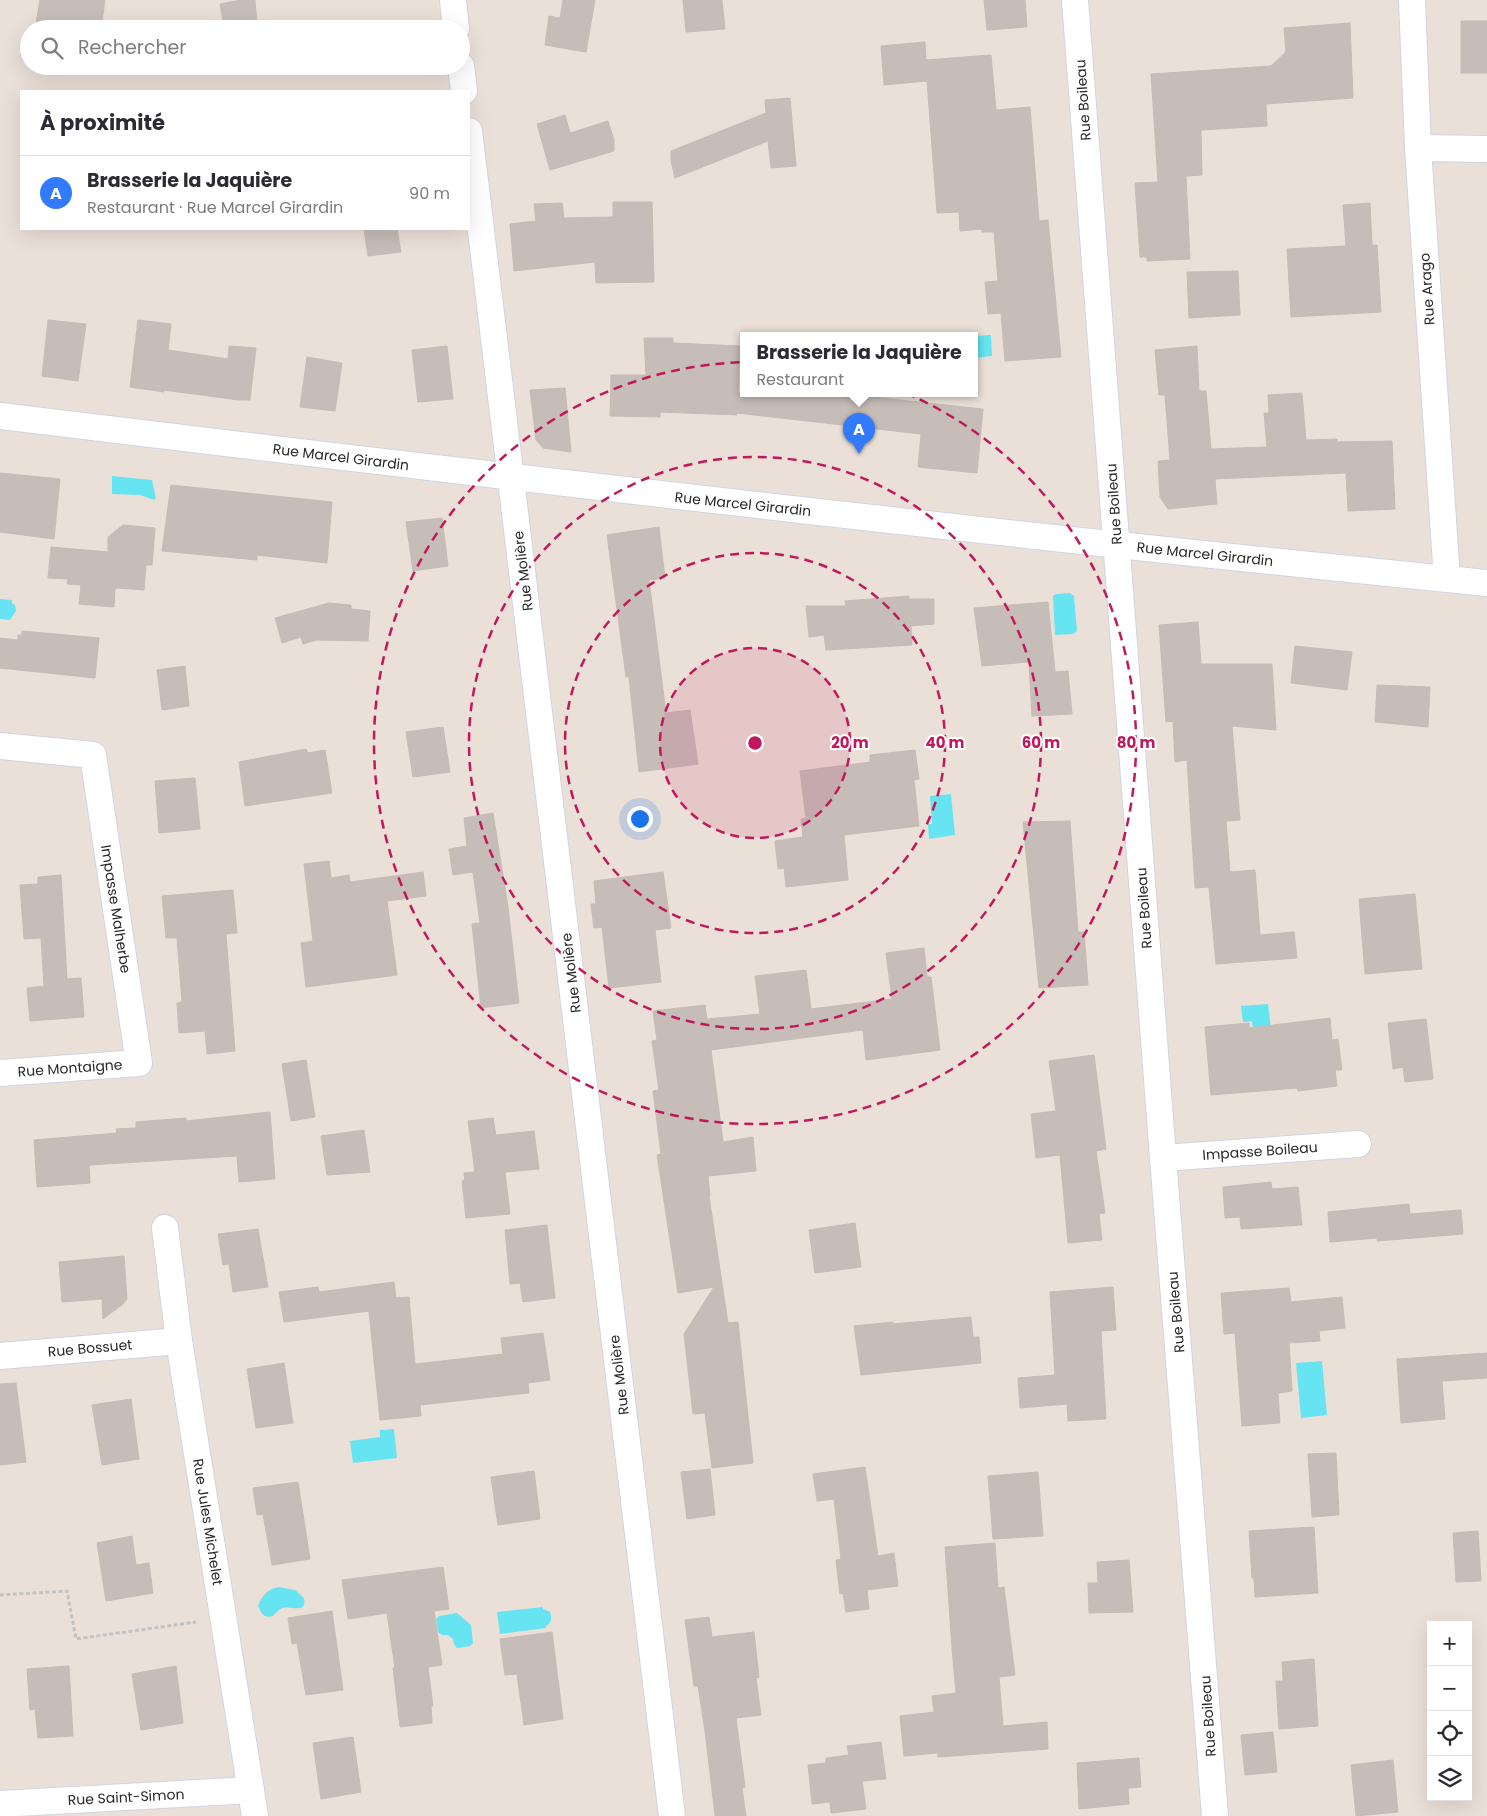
<!DOCTYPE html>
<html lang="fr">
<head>
<meta charset="utf-8">
<style>
	:root { --surface:#fff; --page:#f2f2f3; --text:#2b2b33; --muted:#7c7c81; --line:#e1e1e2; --accent:#327bfe }
	body { margin:0; font-family:Poppins,sans-serif; background:var(--page); color:var(--text) }
	.controls { position:absolute; right:15px; bottom:15px; display:grid; overflow:hidden; border-radius:0px; box-shadow:0 5px 20px #0002 }
	.controls button { width:45px; height:45px; display:grid; place-items:center; padding:0; border:0; border-bottom:1px solid var(--line); background:var(--surface); color:var(--text); font:25px sans-serif }
	.you { position:absolute; left:639px; top:818px; width:18px; height:18px; margin:-12px; border:4px solid #fff; border-radius:50%; background:#1a73e8; box-shadow:0 0 0 8px #1a73e833 }
	.badge { display:grid; place-items:center; width:32px; height:32px; border-radius:50%; background:var(--accent); color:#fff; font-size:16px; font-weight:700 }
	.pin { position:absolute; translate:-50% -41px; filter:drop-shadow(0 1px 2px #0008) }
	.pin::after { content:''; position:absolute; top:26px; width:18px; height:15px; background:inherit; clip-path:polygon(0 0,100% 0,50% 100%) }
	.popup { position:absolute; left:740px; top:332px; width:238px; height:65px; box-sizing:border-box; display:grid; place-content:center; border-radius:0px; background:var(--surface); filter:drop-shadow(0 1px 4px #0005); font-size:16px; white-space:nowrap; color:var(--muted) }
	.popup b { font-size:19px; color:var(--text) }
	.popup::after { content:''; position:absolute; left:50%; top:100%; margin-left:-10px; border:10px solid transparent; border-top-color:var(--surface) }
	.list { margin:0; padding:0; list-style:none }
	h2 { display:flex; justify-content:space-between; align-items:center; height:65px; margin:0; padding:0 20px; font-size:21px }
	h2 small { font-size:16px; font-weight:400; color:var(--muted) }
	.list li { display:grid; grid-template-columns:32px 1fr auto; gap:15px; align-items:center; box-sizing:border-box; height:75px; padding:0 20px; border-top:1px solid var(--line) }
	.list b { display:block; font-size:19px; white-space:nowrap }
	.list p { margin:0; font-size:16px; white-space:nowrap; color:var(--muted) }
	.list em { font-size:16px; font-style:normal; color:var(--muted) }
	.icon { flex:none; width:28px; height:28px; fill:none; stroke:currentColor; stroke-width:2; stroke-linecap:round; stroke-linejoin:round }
	.map { position:relative; flex:none; width:1487px; height:1816px; overflow:hidden }
	.search { position:absolute; background:var(--surface); box-shadow:0 5px 20px #0002; left:20px; top:20px; width:450px; height:55px; display:flex; align-items:center; gap:12px; box-sizing:border-box; padding:0 18px; border-radius:28px; color:var(--muted); font-size:19px }
	.panel { position:absolute; background:var(--surface); box-shadow:0 5px 20px #0002; left:20px; top:90px; width:450px; height:140px; border-radius:0px }
	.map>svg:first-child { display:block }
</style>
</head>
<body>
<div class="map">
<svg width="1487" height="1816" viewBox="0 0 1487 1816">
	<rect width="100%" height="100%" fill="#ebe0d8"/>
	<g fill="#67e4f1">
		<polygon points="991,335 992,356 974,358 974,336"/>
		<polygon points="112,476 152,480 156,498 154,500 140,495 112,494"/>
		<polygon points="1070,593 1074,596 1077,631 1073,634 1055,635 1053,596 1056,594"/>
		<polygon points="0,599 12,600 12,603 15,605 16,611 10,620 0,619"/>
		<polygon points="951,794 955,835 929,839 928,824 932,824 930,796"/>
		<polygon points="1268,1004 1273,1046 1255,1048 1252,1021 1243,1022 1241,1006"/>
		<polygon points="1322,1361 1327,1415 1301,1418 1296,1363"/>
		<polygon points="394,1429 397,1458 353,1463 350,1441 380,1437 380,1430"/>
		<path d="M 279,1587 L 295,1590 L 304,1598 C 307,1615 291,1605 282,1608 C 278,1610 276,1613 273,1616 C 264,1619 261,1613 258,1606 C 262,1595 268,1589 279,1587 Z"/>
		<path d="M 543,1607 L 543,1609 L 550,1612 C 552,1618 552,1623 546,1626 L 546,1628 L 500,1634 L 497,1612 Z"/>
		<polygon points="457,1613 471,1625 473,1643 470,1646 457,1648 454,1644 453,1639 448,1635 442,1635 438,1632 436,1619 439,1616"/>
	</g>
	<g fill="#c6bdb8" stroke="#c6bcb2">
		<polygon points="40,0 105,0 101,29 35,29"/>
		<polygon points="241,0 255,0 257,23 224,27 220,4"/>
		<polygon points="563,0 595,0 586,52 545,45 549,16 560,18"/>
		<polygon points="683,0 722,0 725,29 686,32"/>
		<polygon points="984,0 1025,0 1027,27 987,30"/>
		<rect x="1461" y="21" width="26" height="52"/>
		<polygon points="1350,23 1353,98 1266,104 1267,126 1201,130 1202,175 1186,176 1190,259 1147,261 1147,257 1140,257 1135,183 1158,182 1151,74 1271,66 1286,52 1284,28"/>
		<polygon points="925,42 926,60 991,55 996,110 1030,107 1039,221 1048,220 1061,357 1005,361 1001,313 988,314 985,282 998,281 994,232 982,232 982,229 960,231 959,212 937,213 927,81 884,85 881,46"/>
		<polygon points="790,98 796,166 771,168 768,141 675,178 671,161 671,151 766,113 765,100"/>
		<polygon points="565,115 570,133 608,121 614,140 614,151 550,170 537,124"/>
		<polygon points="613,202 652,202 654,282 596,283 595,262 514,271 510,224 536,221 534,204 562,203 564,218 613,217"/>
		<polygon points="1370,203 1372,245 1377,245 1381,312 1291,317 1287,249 1346,246 1343,205"/>
		<polygon points="364,229 397,229 401,252 368,256"/>
		<polygon points="1238,271 1240,315 1189,318 1187,272"/>
		<polygon points="48,320 86,324 78,381 42,376"/>
		<polygon points="138,320 171,324 168,350 228,359 229,346 256,348 250,400 239,400 164,390 164,392 130,387"/>
		<polygon points="644,338 673,338 673,343 740,346 738,393 836,393 983,409 977,473 918,467 921,434 737,413 737,415 660,412 660,417 610,416 611,375 646,375"/>
		<polygon points="447,346 453,399 418,402 412,350"/>
		<polygon points="1197,346 1199,391 1206,391 1211,449 1267,447 1264,413 1269,413 1268,395 1302,393 1306,440 1337,439 1337,442 1392,441 1395,509 1348,511 1346,473 1215,479 1217,504 1168,509 1160,497 1158,461 1170,460 1165,395 1159,395 1155,350"/>
		<polygon points="307,357 342,363 335,411 300,407"/>
		<polygon points="565,388 571,452 543,448 536,440 530,390"/>
		<polygon points="0,473 60,479 54,539 0,532"/>
		<polygon points="171,485 332,502 327,563 257,555 257,560 162,551"/>
		<polygon points="442,518 448,566 413,571 406,522"/>
		<polygon points="123,525 155,528 152,565 146,565 144,590 117,588 115,589 114,607 79,604 81,585 67,584 68,579 48,578 51,547 108,552 108,537"/>
		<polygon points="659,527 665,578 649,580 666,713 690,710 698,764 639,772 629,677 626,677 607,535"/>
		<polygon points="909,596 909,599 934,599 934,624 911,626 912,645 826,650 824,635 809,637 806,606 846,606 845,601"/>
		<polygon points="1048,602 1055,672 1068,671 1072,714 1032,716 1029,662 982,666 974,608"/>
		<polygon points="329,603 351,605 351,609 370,611 368,641 317,640 303,644 301,637 282,643 275,618"/>
		<polygon points="1198,622 1201,664 1272,664 1276,730 1232,726 1240,820 1226,821 1230,872 1255,870 1260,935 1294,932 1297,958 1216,964 1209,887 1195,888 1187,760 1175,762 1173,721 1166,722 1159,625"/>
		<polygon points="22,631 99,638 95,678 0,668 0,638 18,640 18,635 22,635"/>
		<polygon points="1295,646 1352,652 1347,690 1291,683"/>
		<polygon points="185,666 189,706 162,710 157,670"/>
		<polygon points="1377,685 1430,687 1428,727 1375,722"/>
		<polygon points="443,727 450,772 413,777 406,732"/>
		<polygon points="306,749 308,753 325,750 332,793 245,806 239,762"/>
		<polygon points="915,750 919,779 914,780 919,826 844,835 848,880 786,887 784,868 778,869 775,841 803,837 801,819 806,818 800,771 870,762 870,755"/>
		<polygon points="195,778 200,829 159,833 155,781"/>
		<polygon points="493,813 508,907 519,1003 481,1008 472,924 480,923 473,872 453,875 449,849 467,846 464,818"/>
		<polygon points="1070,821 1078,932 1084,932 1088,985 1039,988 1023,822"/>
		<polygon points="329,861 331,878 349,875 350,882 423,872 426,896 387,901 397,975 306,987 301,943 313,941 304,864"/>
		<polygon points="663,872 671,928 655,930 661,982 609,988 602,927 594,928 591,904 596,904 594,881"/>
		<polygon points="61,875 67,979 81,978 84,1017 30,1021 27,988 44,986 41,938 24,939 20,885 38,884 38,877"/>
		<polygon points="233,890 237,933 226,934 235,1051 207,1054 205,1031 179,1033 177,1003 182,1002 177,938 166,938 162,896"/>
		<polygon points="1415,894 1422,969 1365,974 1359,899"/>
		<polygon points="924,948 927,977 931,977 940,1050 866,1060 863,1030 711,1050 723,1142 753,1137 756,1171 708,1176 710,1196 709,1196 728,1323 738,1322 753,1463 712,1468 705,1413 693,1414 684,1334 714,1287 678,1293 657,1155 661,1154 653,1091 659,1090 652,1041 657,1040 653,1011 705,1005 707,1019 760,1014 755,976 806,970 811,1009 892,999 886,953"/>
		<polygon points="1330,1018 1332,1040 1338,1039 1342,1070 1335,1070 1337,1086 1298,1091 1297,1088 1211,1095 1205,1027 1249,1023 1249,1028"/>
		<polygon points="1426,1019 1433,1079 1405,1082 1403,1067 1393,1069 1388,1023"/>
		<polygon points="1094,1055 1106,1149 1096,1151 1105,1213 1099,1214 1102,1240 1068,1243 1060,1155 1036,1158 1031,1114 1056,1111 1049,1061"/>
		<polygon points="306,1060 315,1117 291,1121 282,1064"/>
		<polygon points="270,1112 275,1179 239,1182 237,1156 89,1165 90,1183 37,1187 34,1140 117,1133 116,1129 136,1128 136,1122 186,1118 186,1121"/>
		<polygon points="493,1118 496,1135 534,1131 539,1169 505,1172 510,1214 466,1218 462,1181 465,1180 464,1173 475,1172 468,1121"/>
		<polygon points="364,1130 370,1172 327,1175 321,1136"/>
		<polygon points="1271,1182 1272,1189 1298,1187 1302,1225 1241,1229 1240,1217 1225,1218 1223,1187"/>
		<polygon points="1409,1204 1410,1214 1461,1210 1463,1234 1377,1241 1377,1238 1330,1242 1328,1212"/>
		<polygon points="855,1223 861,1267 815,1273 809,1230"/>
		<polygon points="547,1225 555,1298 523,1302 520,1283 510,1284 505,1230"/>
		<polygon points="258,1229 268,1287 233,1292 229,1264 223,1265 218,1234"/>
		<polygon points="124,1256 127,1299 123,1304 103,1319 102,1299 62,1302 59,1262"/>
		<polygon points="394,1282 396,1298 409,1297 415,1364 503,1354 501,1338 543,1333 550,1380 528,1383 529,1393 420,1405 421,1416 380,1420 369,1311 284,1322 279,1292 318,1287 319,1292"/>
		<polygon points="1113,1287 1116,1330 1101,1331 1106,1419 1068,1421 1067,1404 1020,1408 1018,1378 1055,1375 1050,1292"/>
		<polygon points="1289,1288 1291,1302 1342,1297 1345,1328 1319,1331 1320,1341 1289,1343 1292,1391 1278,1393 1280,1423 1242,1426 1235,1333 1224,1334 1221,1293"/>
		<polygon points="971,1317 973,1337 979,1337 981,1363 861,1375 854,1326 893,1322 893,1324"/>
		<polygon points="1487,1353 1487,1378 1442,1381 1445,1419 1401,1423 1397,1359"/>
		<polygon points="284,1363 293,1423 256,1428 247,1369"/>
		<polygon points="16,1383 26,1462 0,1465 0,1384"/>
		<polygon points="131,1399 139,1459 102,1465 92,1405"/>
		<polygon points="1336,1453 1339,1515 1312,1517 1308,1454"/>
		<polygon points="865,1467 878,1556 894,1553 898,1586 867,1590 869,1609 846,1612 843,1593 840,1594 836,1560 841,1559 834,1499 817,1501 813,1474"/>
		<polygon points="710,1469 715,1515 687,1519 681,1472"/>
		<polygon points="534,1471 540,1519 498,1525 491,1477"/>
		<polygon points="1038,1472 1043,1536 993,1539 988,1476"/>
		<polygon points="298,1482 310,1559 272,1565 263,1514 257,1515 253,1488"/>
		<polygon points="1314,1527 1318,1593 1255,1597 1254,1578 1252,1578 1249,1531"/>
		<polygon points="1478,1531 1481,1581 1456,1582 1453,1533"/>
		<polygon points="132,1536 136,1565 149,1563 153,1593 106,1601 97,1543"/>
		<polygon points="995,1543 998,1588 1004,1587 1015,1675 999,1677 1003,1726 1047,1722 1048,1749 938,1757 938,1753 904,1756 900,1716 934,1712 932,1696 956,1693 952,1648 945,1547"/>
		<polygon points="1129,1560 1133,1612 1089,1613 1088,1583 1098,1583 1097,1562"/>
		<polygon points="443,1567 449,1609 434,1611 442,1665 428,1667 433,1706 431,1706 432,1723 400,1727 393,1668 395,1668 387,1613 348,1619 342,1580"/>
		<polygon points="332,1611 343,1690 306,1695 297,1643 292,1644 288,1618"/>
		<polygon points="709,1617 712,1637 754,1632 759,1677 756,1678 761,1715 736,1718 745,1787 742,1788 746,1816 715,1816 705,1731 698,1686 694,1686 685,1620"/>
		<polygon points="552,1632 563,1719 524,1725 517,1674 505,1675 500,1639"/>
		<polygon points="1314,1659 1318,1726 1279,1729 1276,1681 1283,1681 1282,1662"/>
		<polygon points="69,1666 73,1736 38,1738 35,1709 30,1710 27,1669"/>
		<polygon points="176,1666 183,1723 141,1730 132,1674"/>
		<polygon points="1273,1732 1277,1772 1245,1775 1241,1735"/>
		<polygon points="353,1737 361,1792 321,1799 313,1743"/>
		<polygon points="881,1742 886,1779 862,1781 866,1809 831,1813 830,1802 812,1804 808,1765 826,1763 826,1758 849,1755 847,1746"/>
		<polygon points="1139,1758 1141,1787 1128,1788 1129,1804 1079,1809 1077,1763"/>
		<polygon points="1393,1760 1398,1812 1356,1816 1351,1765"/>
	</g>
	<g fill="none" stroke-linecap="round" stroke-linejoin="round">
		<g stroke="#ced5e2" stroke-width="28">
			<g id="street">
				<polyline points="453,0 456,29"/>
				<polyline points="1075,0 1163,1158 1215,1816"/>
				<polyline points="1412,0 1418,148 1447,579"/>
				<polyline points="461,66 464,91"/>
				<polyline points="469,131 672,1816"/>
				<polyline points="1418,148 1487,149"/>
				<path d="M 0,416 C 495,476 991,534 1487,583"/>
				<polyline points="0,746 93,755 139,1063 0,1073"/>
				<polyline points="1163,1158 1358,1144"/>
				<polyline points="165,1228 179,1341 255,1816"/>
				<polyline points="0,1356 179,1341"/>
				<polyline points="0,1804 251,1790"/>
			</g>
		</g>
		<polyline stroke="#c3c3c3" stroke-width="3" stroke-dasharray="4 2.5" stroke-linecap="butt" points="0,1595 67,1591 76,1639 196,1622"/>
		<use href="#street" stroke="#fff" stroke-width="26"/>
	</g>
	<circle cx="755" cy="743" r="95" fill="#c2185b" fill-opacity=".12"/>
	<g fill="none" stroke="#c2185b" stroke-width="2.5" stroke-dasharray="9 6">
		<circle cx="755" cy="743" r="95"/>
		<circle cx="755" cy="743" r="190"/>
		<circle cx="755" cy="743" r="286"/>
		<circle cx="755" cy="743" r="381"/>
	</g>
	<g text-anchor="middle" dominant-baseline="central" stroke-width="4" stroke-linejoin="round" paint-order="stroke">
		<g font-size="14" fill="#282828" stroke="#fff">
			<text transform="translate(1083 100) rotate(-94)">Rue Boileau</text>
			<text transform="translate(1427 289) rotate(-94)">Rue Arago</text>
			<text transform="translate(341 457) rotate(7)">Rue Marcel Girardin</text>
			<text transform="translate(743 504) rotate(6)">Rue Marcel Girardin</text>
			<text transform="translate(1114 504) rotate(-94)">Rue Boileau</text>
			<text transform="translate(1205 554) rotate(6)">Rue Marcel Girardin</text>
			<text transform="translate(523 571) rotate(-97)">Rue Molière</text>
			<text transform="translate(1144 908) rotate(-94)">Rue Boileau</text>
			<text transform="translate(116 909) rotate(81)">Impasse Malherbe</text>
			<text transform="translate(571 973) rotate(-97)">Rue Molière</text>
			<text transform="translate(70 1068) rotate(-4)">Rue Montaigne</text>
			<text transform="translate(1260 1151) rotate(-4)">Impasse Boileau</text>
			<text transform="translate(1176 1312) rotate(-95)">Rue Boileau</text>
			<text transform="translate(90 1348) rotate(-5)">Rue Bossuet</text>
			<text transform="translate(619 1375) rotate(-97)">Rue Molière</text>
			<text transform="translate(208 1522) rotate(81)">Rue Jules Michelet</text>
			<text transform="translate(1208 1716) rotate(-94)">Rue Boileau</text>
			<text transform="translate(126 1797) rotate(-3)">Rue Saint-Simon</text>
		</g>
	</g>
	<circle cx="755" cy="743" r="8" fill="#c2185b" stroke="#fff" stroke-width="2.5"/>
	<g font-size="15" text-anchor="middle" font-weight="bold" fill="#c2185b" stroke="#fff" stroke-width="4" stroke-linejoin="round" paint-order="stroke">
		<text x="850" y="748">20 m</text>
		<text x="945" y="748">40 m</text>
		<text x="1041" y="748">60 m</text>
		<text x="1136" y="748">80 m</text>
	</g>
</svg>
<div class="controls">
<button>+</button>
<button>−</button>
<button><svg class="icon" aria-label="locate" viewBox="0 0 24 24"><circle cx="12" cy="12" r="6"/><path d="M12 2v4M12 18v4M2 12h4M18 12h4"/></svg></button>
<button><svg class="icon" aria-label="layers" viewBox="0 0 24 24"><path d="M12 4l9 5-9 5-9-5zM3 14l9 5 9-5"/></svg></button>
</div>
<div class="you"></div>
<div class="pin badge" style="left:859px;top:454px">A</div>
<div class="popup"><b>Brasserie la Jaquière</b>Restaurant</div>
<div class="search"><svg class="icon" aria-label="search" viewBox="0 0 24 24"><circle cx="10" cy="10" r="6"/><path d="M15 15l6 6"/></svg>Rechercher</div>
<section class="panel">
<h2>À proximité<small></small></h2>
<ul class="list">
<li><span class="badge">A</span><div><b>Brasserie la Jaquière</b><p>Restaurant · Rue Marcel Girardin</p></div><em>90 m</em></li>
</ul>
</section>
</div>
</body>
</html>
